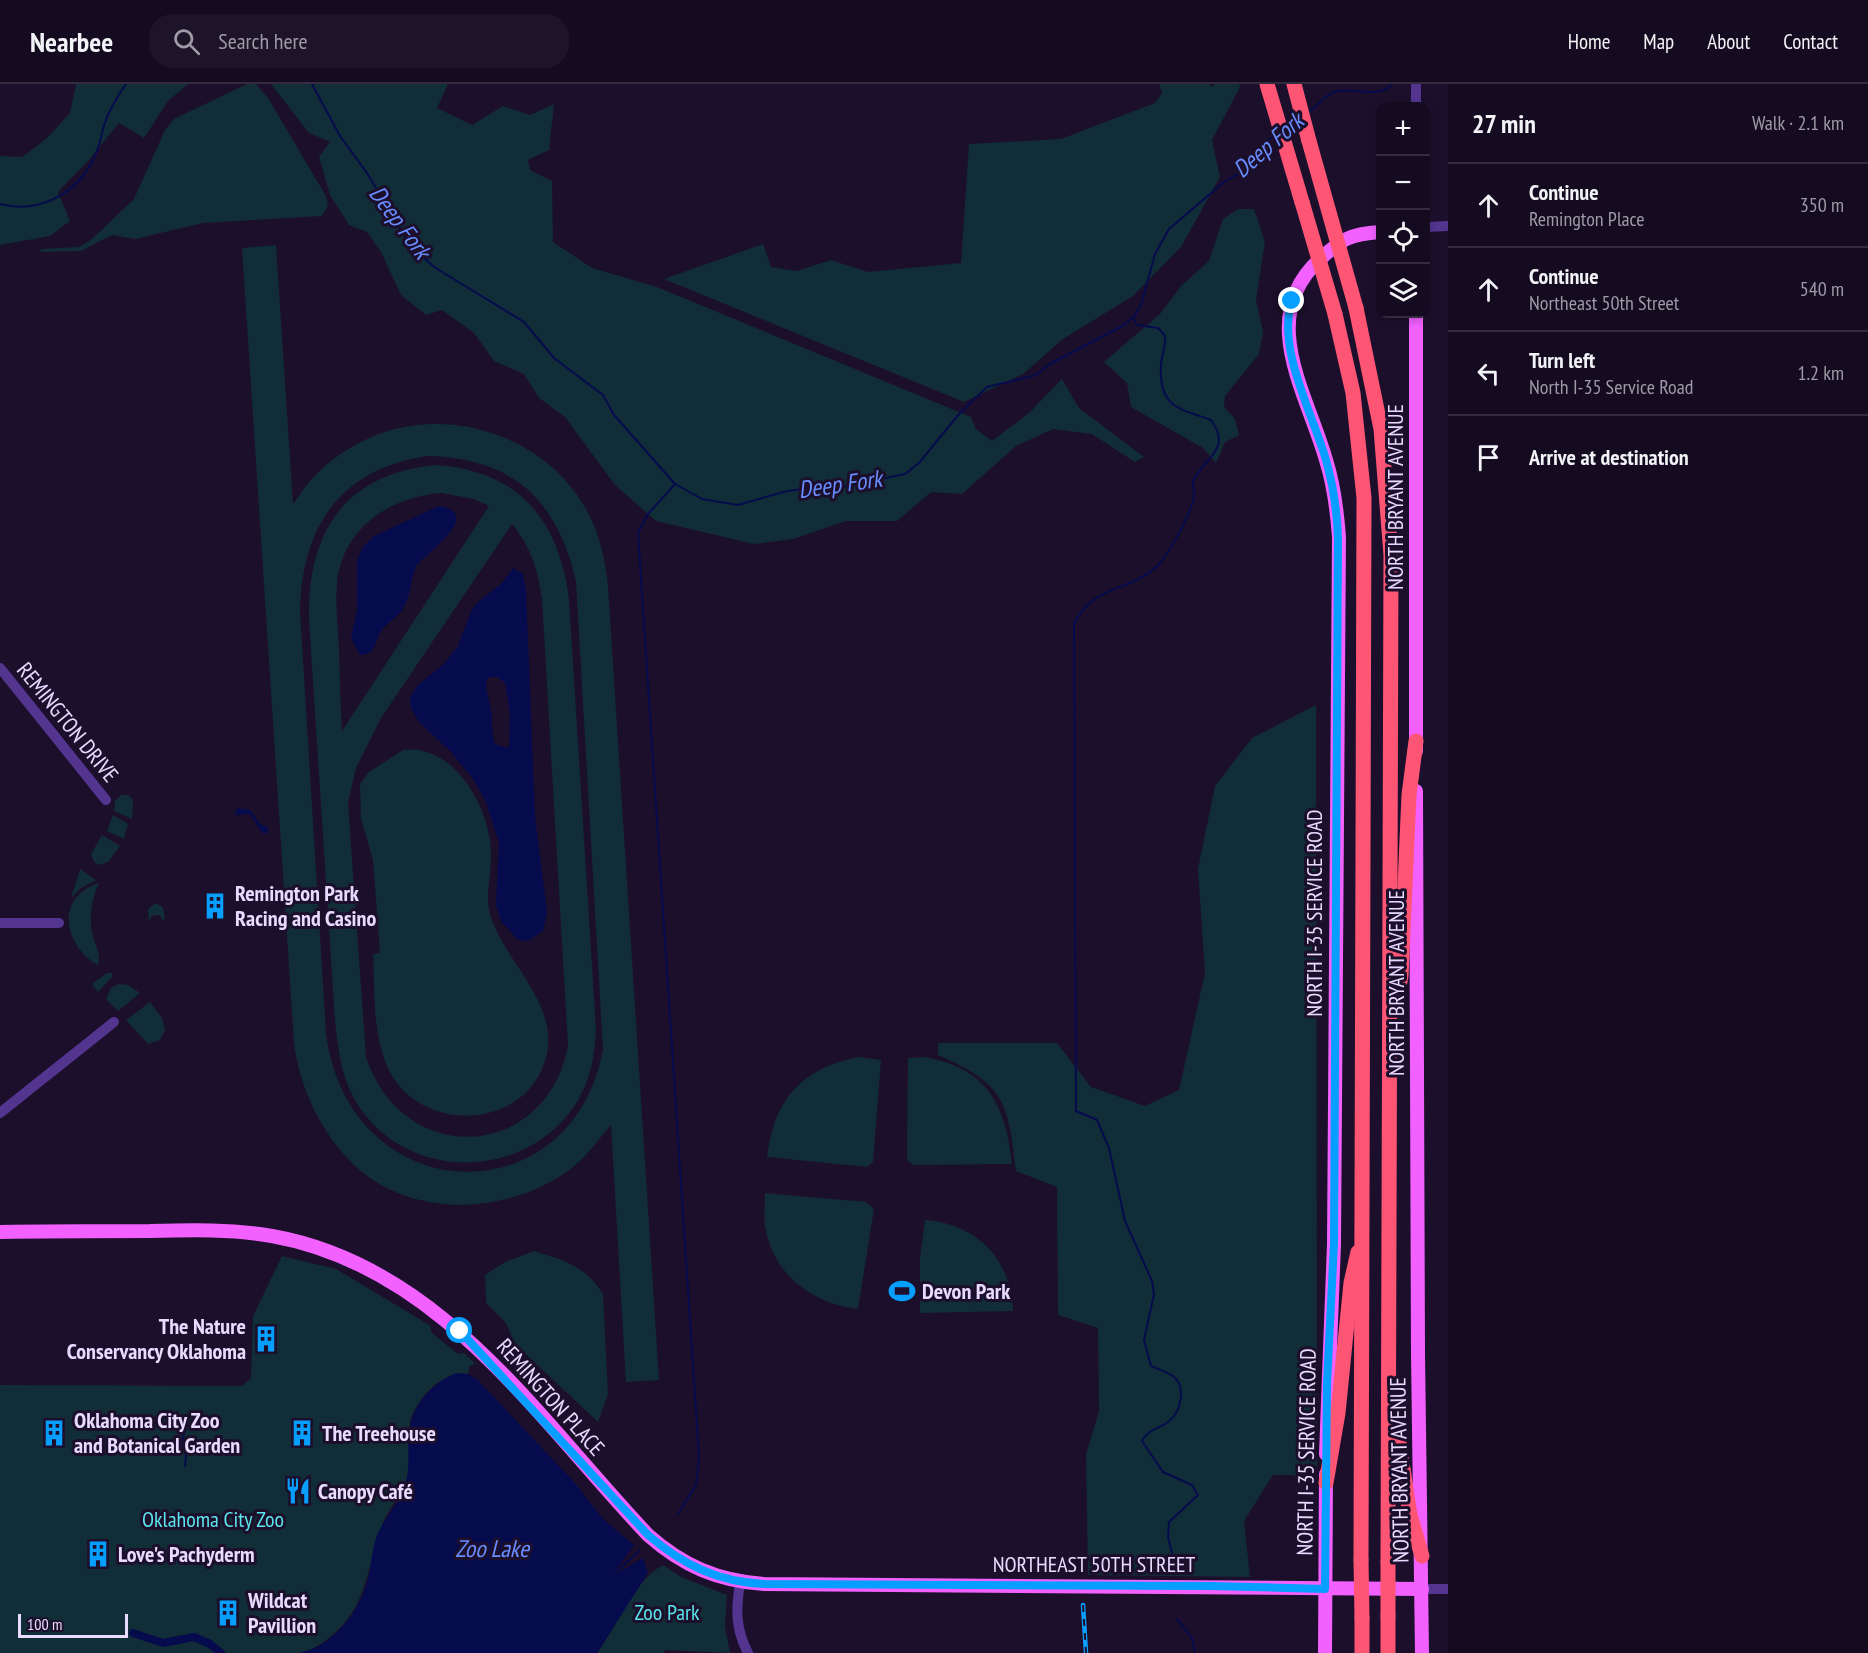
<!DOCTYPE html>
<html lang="en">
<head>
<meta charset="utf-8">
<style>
	:root { --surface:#150b21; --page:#1e142a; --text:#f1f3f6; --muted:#9d9ba5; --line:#342b3f }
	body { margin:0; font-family:"PT Sans Narrow",sans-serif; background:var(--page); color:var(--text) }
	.controls { position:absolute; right:18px; top:18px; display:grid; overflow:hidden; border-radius:12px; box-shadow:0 3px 9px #0003 }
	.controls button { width:54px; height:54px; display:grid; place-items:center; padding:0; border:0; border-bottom:2px solid var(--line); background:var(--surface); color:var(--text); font:30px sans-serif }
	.scale { position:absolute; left:18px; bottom:15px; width:110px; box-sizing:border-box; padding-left:6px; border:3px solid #e9daff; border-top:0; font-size:16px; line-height:21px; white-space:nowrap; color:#e9daff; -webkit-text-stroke:4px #1c0f2c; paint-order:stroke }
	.stop { position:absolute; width:18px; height:18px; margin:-14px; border:4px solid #069eff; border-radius:50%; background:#fff }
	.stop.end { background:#069eff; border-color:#fff; box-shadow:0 2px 6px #0008 }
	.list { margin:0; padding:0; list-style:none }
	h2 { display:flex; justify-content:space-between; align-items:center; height:78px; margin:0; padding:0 24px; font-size:26px }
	h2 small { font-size:20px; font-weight:400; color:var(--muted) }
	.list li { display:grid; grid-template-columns:39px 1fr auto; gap:18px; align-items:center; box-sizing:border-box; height:84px; padding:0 24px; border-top:2px solid var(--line) }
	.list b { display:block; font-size:22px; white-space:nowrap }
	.list p { margin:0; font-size:20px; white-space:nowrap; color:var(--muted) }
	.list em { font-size:20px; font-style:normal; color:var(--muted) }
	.icon { flex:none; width:33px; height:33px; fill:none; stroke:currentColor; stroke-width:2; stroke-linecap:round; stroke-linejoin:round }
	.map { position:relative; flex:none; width:1448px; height:1569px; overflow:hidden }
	header { display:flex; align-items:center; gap:36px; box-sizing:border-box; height:84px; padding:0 30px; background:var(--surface); border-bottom:2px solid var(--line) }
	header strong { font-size:28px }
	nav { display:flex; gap:33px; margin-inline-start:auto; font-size:21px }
	.search { width:420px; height:54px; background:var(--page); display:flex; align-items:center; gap:15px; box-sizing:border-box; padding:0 21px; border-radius:24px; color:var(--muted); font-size:22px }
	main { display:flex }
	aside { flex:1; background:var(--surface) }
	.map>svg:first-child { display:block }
</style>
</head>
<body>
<header>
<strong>Nearbee</strong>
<div class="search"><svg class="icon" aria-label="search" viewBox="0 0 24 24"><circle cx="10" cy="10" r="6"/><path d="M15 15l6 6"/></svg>Search here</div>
<nav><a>Home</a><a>Map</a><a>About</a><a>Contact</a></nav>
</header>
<main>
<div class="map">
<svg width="1448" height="1569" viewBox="0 0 1448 1569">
	<rect width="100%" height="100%" fill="#1c0f2c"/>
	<g fill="#112d37" fill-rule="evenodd">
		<polygon points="76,0 188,0 168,17 144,54 119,39 87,78 58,108 70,137 50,152 0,161 0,72 22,73 46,55 70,29"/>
		<polygon points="247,0 256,0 268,14 326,112 328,122 322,132 203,139 135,155 112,151 81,167 38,168 42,165 79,163 91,156 134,115 165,46 174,35"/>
		<polygon points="271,0 448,0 437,24 472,41 503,22 530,31 554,20 549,66 528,76 530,86 552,97 553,158 592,184 657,203 971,333 976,345 992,357 1029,329 1062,295 1079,324 1144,373 1135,378 1092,350 1053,345 1016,362 962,410 931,408 897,437 846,437 793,455 754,460 656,437 615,401 565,333 539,314 524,290 494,277 474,249 442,226 426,231 401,211 381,168 367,148 349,141 330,111 319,73 330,58 309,49"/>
		<polygon points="1159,0 1209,0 1211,3 1215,0 1239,0 1240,3 1212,56 1220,93 1181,163 1133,212 1063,255 1023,290 964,318 664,195 763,160 771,183 797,187 831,176 868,188 961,179 969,60 1061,55 1155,19 1162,9"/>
		<polygon points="1238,125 1254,125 1265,158 1256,216 1263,248 1259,270 1225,312 1224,323 1235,335 1239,351 1225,358 1216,379 1203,364 1131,323 1127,299 1104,278 1160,230 1181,202 1209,177 1223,135"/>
		<path d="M 276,161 L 293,420 C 299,413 303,405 309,398 C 323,382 340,369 359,359 C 435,318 538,346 583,420 C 599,445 605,474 608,502 L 659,1296 L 626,1298 L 611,1041 C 597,1057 585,1075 568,1087 C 512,1127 428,1134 370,1094 C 328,1064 300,1009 294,959 L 242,164 ZM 428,372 C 513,374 557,416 576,497 L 603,966 C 570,1137 348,1125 326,949 L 300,527 C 302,442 340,385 428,372 Z"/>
		<path d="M 437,381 C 519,387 560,437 569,516 L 596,945 C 595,968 592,990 581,1011 C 534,1098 405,1102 355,1016 C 341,992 338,965 335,937 L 309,536 C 307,448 345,389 437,381 ZM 441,409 L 474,415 L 489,422 L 342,647 C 340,620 340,592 339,565 C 338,543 335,521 337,500 C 342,444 390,413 441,409 ZM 512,440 C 531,463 538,486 542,515 L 568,962 C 546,1077 403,1085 366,973 L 348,719 L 356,684 L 381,634 Z"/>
		<path d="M 1316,621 L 1317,1381 L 1309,1400 L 1299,1401 L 1294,1391 L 1273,1391 L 1244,1437 L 1250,1493 L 1088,1491 L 1086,1370 L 1099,1327 L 1098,1244 L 1058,1231 L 1057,1103 L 1016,1087 C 1008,1016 1004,1000 938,971 L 938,959 L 1057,959 L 1091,1003 L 1145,1022 L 1179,1006 L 1205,889 L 1198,785 L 1215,702 L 1252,654 Z"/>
		<path d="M 403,666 C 454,659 490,724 491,768 C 492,792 483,813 492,836 C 509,883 564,925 544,980 C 521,1045 425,1049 391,990 C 372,956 375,909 373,870 L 380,869 L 373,776 L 361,735 L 360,700 L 369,688 Z"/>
		<polygon points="121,711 128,711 133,716 132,735 114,727 115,717"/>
		<polygon points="113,731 128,740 124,755 107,747"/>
		<polygon points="102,751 120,762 108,778 99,781 94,778 91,770"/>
		<polygon points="80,785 96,796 81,804 71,814"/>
		<path d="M 99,799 C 92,814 89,831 92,848 C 94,860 102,870 98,881 C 64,862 54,813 99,799 Z"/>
		<polygon points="156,819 163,823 165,835 162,836 160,831 152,832 149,837 148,825"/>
		<polygon points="107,889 112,889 112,893 98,908 92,900"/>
		<polygon points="119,900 128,901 140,909 118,927 106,915 111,904"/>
		<polygon points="150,918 162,934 165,946 160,956 148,960 126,936"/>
		<path d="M 858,973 L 881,976 L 873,1078 L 867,1083 L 767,1073 C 774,1015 801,985 858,973 Z"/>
		<path d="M 925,973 C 988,985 1005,1020 1012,1080 L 913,1081 L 907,1076 L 908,974 Z"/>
		<path d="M 765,1109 L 866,1118 L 874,1125 L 858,1225 C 814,1220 775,1192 766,1147 C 763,1135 765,1121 765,1109 Z"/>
		<path d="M 925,1136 C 977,1140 1011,1175 1013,1227 L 920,1229 L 920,1174 Z"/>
		<path d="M 534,1167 C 565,1177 584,1181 603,1210 L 608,1310 L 598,1338 L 515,1260 L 506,1239 L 486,1219 L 485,1191 L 505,1178 Z"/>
		<path d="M 282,1172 L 336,1185 L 431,1242 L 431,1248 L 458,1270 L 464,1269 L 475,1279 L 469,1283 L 468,1290 C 442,1287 416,1314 410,1339 C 406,1358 412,1379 406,1398 C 402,1413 391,1421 385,1434 C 367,1475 370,1522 331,1552 C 322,1560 311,1567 299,1569 L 0,1569 L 0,1301 L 242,1302 L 251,1294 L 253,1232 Z"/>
		<path d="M 663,1481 L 681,1493 L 727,1511 L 725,1542 L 730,1569 L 666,1566 L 663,1569 L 597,1569 C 619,1540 630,1500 663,1481 Z"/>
	</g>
	<g fill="#060b4e" fill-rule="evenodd">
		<path d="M 439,422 C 487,430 421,472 416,483 C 411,495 411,507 406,519 C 401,531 390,536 382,546 C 377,552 377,561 372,566 C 369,570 365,571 360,571 L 351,554 L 357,526 L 357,477 L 362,464 L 374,452 Z"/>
		<path d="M 513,484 L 523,490 L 526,506 L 535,733 L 547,828 L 543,847 L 528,857 L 518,856 L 501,837 L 496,820 L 499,759 L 486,718 L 473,695 L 451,668 L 419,638 L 411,624 L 410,613 L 418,601 L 444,580 L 458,562 L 471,527 L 478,518 L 502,499 ZM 490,593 L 497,593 L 505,599 L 510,630 L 509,662 L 507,664 L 495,660 C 491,649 493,638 491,626 C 489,615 486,607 486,597 Z"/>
		<polygon points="237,724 250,726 260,740 268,743 268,749 262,749 250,730 235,731"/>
		<path d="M 456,1289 L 468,1290 L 478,1296 L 574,1398 L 603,1435 L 634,1461 L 611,1493 L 643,1474 L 648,1489 L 597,1569 L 299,1569 C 333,1563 360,1527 368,1495 C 371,1482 372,1467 376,1454 C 383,1434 401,1419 406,1398 C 411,1378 406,1356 411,1338 C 417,1316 435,1298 456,1289 Z"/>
	</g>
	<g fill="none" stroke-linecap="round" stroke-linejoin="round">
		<g stroke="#060b4e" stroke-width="2">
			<polyline points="312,0 340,52 367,89 411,162 434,183 524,238 554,274 603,311 614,331 675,400 702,415 738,421 783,408 801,405 834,405 905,390 919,379 959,330 987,303 1036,291 1050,280 1124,241 1135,231 1141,221 1155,170 1169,145 1224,98 1251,82 1265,59 1275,51"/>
			<path d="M 1307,29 C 1319,22 1324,10 1338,7 C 1356,4 1379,15 1392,0"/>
			<polyline points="1287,42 1297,35"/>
			<path d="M 0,120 C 38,130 75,111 93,76 C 99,65 101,53 104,41 C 109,26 117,13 126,0"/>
			<path d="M 1133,234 L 1137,241 L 1158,244 L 1165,252 C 1166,262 1162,270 1161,280 C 1158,324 1179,324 1211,336 C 1232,365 1206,373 1194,395 C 1191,401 1195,407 1194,413 C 1190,431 1168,473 1155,484 C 1126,509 1094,500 1074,540 L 1076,1027 L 1097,1036 L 1109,1064 L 1125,1137 L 1152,1197 L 1154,1210 L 1144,1256 L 1151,1282 C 1158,1285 1167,1288 1173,1292 C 1187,1303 1181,1328 1168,1338 C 1159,1345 1148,1345 1142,1357 L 1163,1388 L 1192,1401 L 1198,1411 L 1169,1438 L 1168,1453 L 1172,1469"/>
			<polyline points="675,400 648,430 638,449 699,1372 696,1401 678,1430"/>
			<polyline points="185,1382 186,1371 182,1360 186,1339"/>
			<polyline points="611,1493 639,1467"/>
			<polyline points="1177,1535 1192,1554 1195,1569"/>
		</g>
		<polyline stroke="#060b4e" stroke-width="8" points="133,1549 163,1559 194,1553 210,1560 221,1569"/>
		<g stroke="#53358f" stroke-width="10">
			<polyline points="1416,0 1416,22"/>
			<polyline points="1426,143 1448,142"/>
			<polyline points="0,584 106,716"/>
			<polyline points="0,839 59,839"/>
			<polyline points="0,1029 114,938"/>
			<path d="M 740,1498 C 736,1525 735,1544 748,1569"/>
			<polyline points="1422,1505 1448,1505"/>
		</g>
		<g stroke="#f261ff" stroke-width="14">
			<polyline points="1416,667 1416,230"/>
			<polyline points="1416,707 1418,1270 1422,1569"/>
			<path d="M 0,1148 C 50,1147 100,1147 150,1147 C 191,1146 232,1145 272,1152 C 441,1182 538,1335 648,1451 C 683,1482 718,1497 764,1500 L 1422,1505"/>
			<path d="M 1326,1370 L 1334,1160 L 1339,453 C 1337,426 1334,401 1326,376 C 1307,309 1256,233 1320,175 C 1342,155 1350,150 1380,148"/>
			<polyline points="1325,1569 1326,1390"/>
		</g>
		<g stroke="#ff5575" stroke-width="15">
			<polyline points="1267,0 1302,118"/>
			<polyline points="1294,0 1309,57"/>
			<polyline points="1356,224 1381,345 1391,471 1388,1477"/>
			<polyline points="1335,230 1353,309 1364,414 1361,1476"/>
			<polyline points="1397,914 1401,892 1409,711 1416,657"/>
			<polyline points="1394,1325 1410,1431 1422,1472"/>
			<polyline points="1326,1399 1338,1329 1351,1199 1358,1168"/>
			<polyline points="1362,1569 1362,1534"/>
			<polyline points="1388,1569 1388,1532"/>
		</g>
		<g stroke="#069eff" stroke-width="4.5">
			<polyline id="rail" points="1083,1521 1086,1569"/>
		</g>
		<use href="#rail" stroke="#1c0f2c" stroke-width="2" stroke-dasharray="7" stroke-linecap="butt"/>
		<g stroke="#ff5575" stroke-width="15">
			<polyline points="1309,57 1356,224"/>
			<polyline points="1302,118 1335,230"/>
			<polyline points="1361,1476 1362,1534"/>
			<polyline points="1388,1477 1388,1532"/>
		</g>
	</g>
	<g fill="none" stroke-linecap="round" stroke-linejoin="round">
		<path stroke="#069eff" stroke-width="8" d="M 460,1247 L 648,1451 C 683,1481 718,1498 765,1500 L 1210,1502 L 1325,1505 L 1327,1299 L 1334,1160 L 1338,453 C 1337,426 1333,401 1326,376 C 1313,330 1276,264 1292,217"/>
	</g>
	<defs>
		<g id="building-bare" transform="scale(2.07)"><path d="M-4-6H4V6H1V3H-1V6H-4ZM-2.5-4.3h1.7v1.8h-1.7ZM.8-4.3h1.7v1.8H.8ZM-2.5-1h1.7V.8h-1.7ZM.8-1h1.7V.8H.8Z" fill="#069eff" stroke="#1c0f2c" stroke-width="2.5" paint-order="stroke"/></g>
		<g id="stadium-bare" transform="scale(2.07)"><path d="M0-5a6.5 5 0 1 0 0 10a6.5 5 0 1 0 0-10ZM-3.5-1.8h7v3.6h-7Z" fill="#069eff" stroke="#1c0f2c" stroke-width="2.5" paint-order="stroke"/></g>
		<g id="restaurant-bare" transform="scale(2.07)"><path d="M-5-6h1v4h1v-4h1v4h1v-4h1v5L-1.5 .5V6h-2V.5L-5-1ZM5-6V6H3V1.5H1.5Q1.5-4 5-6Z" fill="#069eff" stroke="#1c0f2c" stroke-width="2.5" paint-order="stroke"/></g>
	</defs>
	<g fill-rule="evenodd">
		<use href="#building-bare" x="215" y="822"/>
		<use href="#stadium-bare" x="902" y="1207"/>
		<use href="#building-bare" x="266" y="1255"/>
		<use href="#building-bare" x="54" y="1349"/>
		<use href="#building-bare" x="302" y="1349"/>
		<use href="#restaurant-bare" x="298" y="1407"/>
		<use href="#building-bare" x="98" y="1470"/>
		<use href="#building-bare" x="228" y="1529"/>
	</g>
	<g text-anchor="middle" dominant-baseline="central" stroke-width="6" stroke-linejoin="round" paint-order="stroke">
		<g font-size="22" fill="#e9daff" stroke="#1c0f2c">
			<text transform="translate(1395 413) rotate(-90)">NORTH BRYANT AVENUE</text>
			<text transform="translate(68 638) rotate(51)">REMINGTON DRIVE</text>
			<text transform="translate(1314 829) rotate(-90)">NORTH I-35 SERVICE ROAD</text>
			<text transform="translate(1396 899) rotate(-90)">NORTH BRYANT AVENUE</text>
			<text transform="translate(551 1313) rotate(48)">REMINGTON PLACE</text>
			<text transform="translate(1306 1368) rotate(-89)">NORTH I-35 SERVICE ROAD</text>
			<text transform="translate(1399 1386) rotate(-91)">NORTH BRYANT AVENUE</text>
			<text x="1094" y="1480">NORTHEAST 50TH STREET</text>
		</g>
		<g font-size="22" font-weight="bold" fill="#e9daff" stroke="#1c0f2c" text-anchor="start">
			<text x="235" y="809">Remington Park<tspan x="235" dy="25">Racing and Casino</tspan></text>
			<text x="922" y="1207">Devon Park</text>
			<text x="246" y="1242" text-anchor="end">The Nature<tspan x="246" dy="25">Conservancy Oklahoma</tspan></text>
			<text x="74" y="1336">Oklahoma City Zoo<tspan x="74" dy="25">and Botanical Garden</tspan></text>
			<text x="322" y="1349">The Treehouse</text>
			<text x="318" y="1407">Canopy Café</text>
			<text x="118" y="1470">Love's Pachyderm</text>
			<text x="248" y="1516">Wildcat<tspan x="248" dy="25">Pavillion</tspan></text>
		</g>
		<g font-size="22" fill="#59e5eb" stroke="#1c0f2c">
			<text x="213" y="1435">Oklahoma City Zoo</text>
			<text x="667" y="1528">Zoo Park</text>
		</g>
		<g font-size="24" font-style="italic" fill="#688dff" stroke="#1c0f2c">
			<text transform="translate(1268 61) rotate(-41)">Deep Fork</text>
			<text transform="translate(400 138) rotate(53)">Deep Fork</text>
			<text transform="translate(840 400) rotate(-8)">Deep Fork</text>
			<text x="492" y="1464">Zoo Lake</text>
		</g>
	</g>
</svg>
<div class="controls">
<button>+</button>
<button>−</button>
<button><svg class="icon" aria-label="locate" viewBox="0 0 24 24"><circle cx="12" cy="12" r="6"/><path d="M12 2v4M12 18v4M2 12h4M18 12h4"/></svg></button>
<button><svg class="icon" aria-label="layers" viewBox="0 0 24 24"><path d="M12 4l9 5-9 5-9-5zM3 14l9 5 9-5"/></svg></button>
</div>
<div class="scale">100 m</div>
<div class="stop" style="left:460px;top:1247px"></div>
<div class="stop end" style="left:1292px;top:217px"></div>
</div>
<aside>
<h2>27 min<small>Walk · 2.1 km</small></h2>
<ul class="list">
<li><svg class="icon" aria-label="ahead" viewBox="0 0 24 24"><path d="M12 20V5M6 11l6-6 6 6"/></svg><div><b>Continue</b><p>Remington Place</p></div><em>350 m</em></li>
<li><svg class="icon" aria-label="ahead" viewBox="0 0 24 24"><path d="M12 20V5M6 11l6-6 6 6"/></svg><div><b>Continue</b><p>Northeast 50th Street</p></div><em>540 m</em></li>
<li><svg class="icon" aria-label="left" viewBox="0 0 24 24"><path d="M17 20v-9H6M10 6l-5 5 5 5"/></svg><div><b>Turn left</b><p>North I-35 Service Road</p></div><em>1.2 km</em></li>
<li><svg class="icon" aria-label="arrive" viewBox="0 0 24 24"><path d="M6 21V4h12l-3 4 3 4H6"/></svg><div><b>Arrive at destination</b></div></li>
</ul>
</aside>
</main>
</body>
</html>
